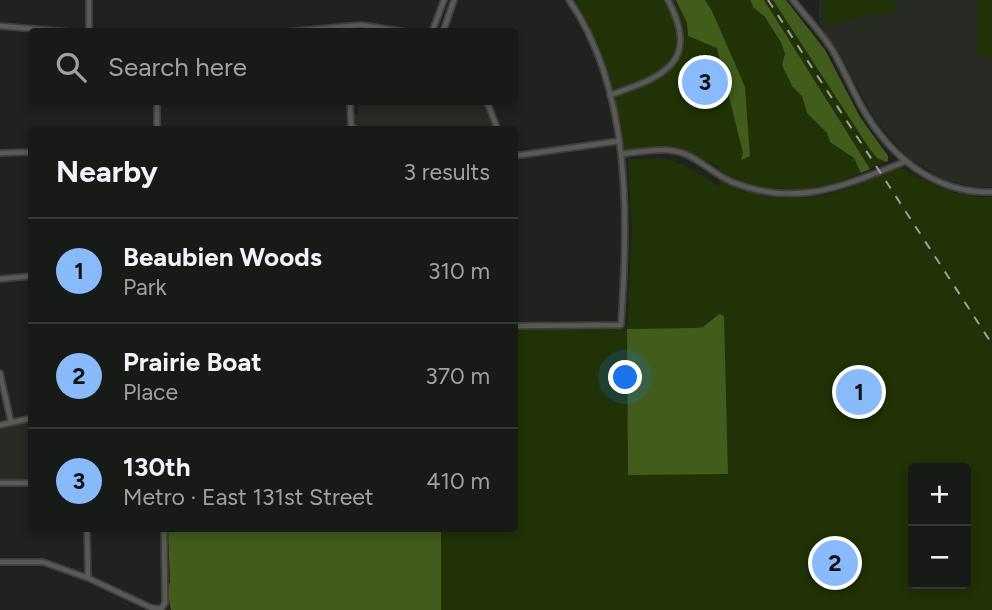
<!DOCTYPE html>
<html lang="en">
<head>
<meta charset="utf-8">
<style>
	:root { --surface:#181a17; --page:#212320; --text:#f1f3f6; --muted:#9fa1a1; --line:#363836; --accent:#89bafc }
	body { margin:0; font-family:Figtree,sans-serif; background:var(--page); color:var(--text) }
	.controls { position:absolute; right:21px; bottom:21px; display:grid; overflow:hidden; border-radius:7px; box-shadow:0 4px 10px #0003 }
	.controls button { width:63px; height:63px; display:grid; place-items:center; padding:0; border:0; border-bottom:2px solid var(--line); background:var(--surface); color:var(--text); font:35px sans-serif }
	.you { position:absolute; left:626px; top:378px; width:24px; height:24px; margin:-18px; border:5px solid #fff; border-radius:50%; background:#1a73e8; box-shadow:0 0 0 10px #1a73e833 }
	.badge { display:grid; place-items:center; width:46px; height:46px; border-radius:50%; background:var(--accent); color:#111; font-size:23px; font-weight:700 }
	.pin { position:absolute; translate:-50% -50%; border:4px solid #fff; box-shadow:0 2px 7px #0006 }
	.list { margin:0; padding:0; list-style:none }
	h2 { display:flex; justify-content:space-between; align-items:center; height:91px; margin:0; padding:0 28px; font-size:30px }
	h2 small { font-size:23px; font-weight:400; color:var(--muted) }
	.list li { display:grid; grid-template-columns:46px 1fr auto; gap:21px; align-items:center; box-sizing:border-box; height:105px; padding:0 28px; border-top:2px solid var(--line) }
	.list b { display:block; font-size:26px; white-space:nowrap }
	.list p { margin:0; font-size:23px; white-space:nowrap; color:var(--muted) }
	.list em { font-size:23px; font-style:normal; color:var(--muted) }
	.icon { flex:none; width:38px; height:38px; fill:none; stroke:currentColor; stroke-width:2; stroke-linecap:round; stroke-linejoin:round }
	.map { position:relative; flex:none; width:992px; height:610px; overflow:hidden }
	.search { position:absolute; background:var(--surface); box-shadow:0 4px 10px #0003; left:28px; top:28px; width:490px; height:77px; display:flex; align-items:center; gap:18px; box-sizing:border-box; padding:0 24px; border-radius:7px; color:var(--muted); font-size:26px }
	.panel { position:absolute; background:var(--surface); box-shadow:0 4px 10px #0003; left:28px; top:126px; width:490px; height:406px; border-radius:7px }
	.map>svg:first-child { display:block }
</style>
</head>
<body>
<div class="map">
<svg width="992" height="610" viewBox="0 0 992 610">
	<rect width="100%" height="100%" fill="#20221f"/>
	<g fill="#272b23">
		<polygon points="819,0 992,0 992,187 970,186 945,180 908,158 876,121 842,58 819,23"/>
		<polygon points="357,102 482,102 494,129 365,129 355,122 354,115 359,114"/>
		<polygon points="31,421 31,480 0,480 0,429"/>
	</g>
	<g fill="#213206" fill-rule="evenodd">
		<path d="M 576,0 L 665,0 C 696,60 665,71 614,90 L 598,43 Z"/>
		<path d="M 673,0 L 676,0 L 687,23 L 688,36 L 701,41 L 685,0 L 786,0 L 825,50 L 861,119 L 888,161 C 824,190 783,205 717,169 L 718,166 L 674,146 L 622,150 L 613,97 C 663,79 706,61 673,0 Z"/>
		<polygon points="824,0 895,0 894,13 865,16 829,25 823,18"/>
		<rect x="977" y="0" width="15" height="55"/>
		<path d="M 660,158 C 683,161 701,175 720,187 L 720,180 C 758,197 796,204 836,192 C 858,185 880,173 902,168 C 931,185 957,198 992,197 L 992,610 L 441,610 L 441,529 L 514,528 L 515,330 L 627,329 L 632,229 L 628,159 ZM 714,317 L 628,475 L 696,328 L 703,327 ZM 913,468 L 966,468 L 966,584 L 913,584 Z"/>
	</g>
	<g fill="#425c1b">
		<polygon points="676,0 705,0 712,11 745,87 750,156 741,160 743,153 717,48 688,36 687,23"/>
		<polygon points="750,0 764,0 870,169 861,173 854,158 830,142 827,133 807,113 802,96 792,86 782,65 785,54 782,44 765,17 754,8"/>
		<polygon points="773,0 786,0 825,50 860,117 888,156 888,161 886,162 877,158 869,148"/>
		<polygon points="719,314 724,316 728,474 628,475 627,329 696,328 703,327"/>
		<polygon points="168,529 441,529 441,610 171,610 167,589 170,582"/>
	</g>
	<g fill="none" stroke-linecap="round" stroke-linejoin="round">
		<g stroke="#3f403e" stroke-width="8">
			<g id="minor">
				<path d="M 793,0 C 806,17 822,33 833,51 C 844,70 852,90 863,109 C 890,156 935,194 992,192"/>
				<polyline points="0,26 71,32"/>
				<polyline points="89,32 89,0"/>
				<polyline points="286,32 361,25 406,32"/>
				<polyline points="432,32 444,0"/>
				<polyline points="443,32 454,0"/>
				<path d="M 610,95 C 663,77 701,63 668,0"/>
				<polyline points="157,102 157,130"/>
				<polyline points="350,102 351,126"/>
				<polyline points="487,102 498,130"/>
				<polyline points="348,130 351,126 358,130"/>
				<polyline points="0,153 32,152"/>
				<path d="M 621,154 C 641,152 666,146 685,154 C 702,161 715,175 732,182 C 796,208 844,186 904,162"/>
				<polyline points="514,156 619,141"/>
				<polyline points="0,279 32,276"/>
				<path d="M 514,326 L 621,325 C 628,220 632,90 569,0"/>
				<polyline points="0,373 11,422"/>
				<polyline points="0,425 32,418"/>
				<polyline points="0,483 32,483"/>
				<polyline points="87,528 88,578"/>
				<polyline points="0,562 43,562 88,578 152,608 161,609 165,603 164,528"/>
			</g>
		</g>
		<use href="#minor" stroke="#595a57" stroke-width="4.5"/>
		<polyline stroke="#9d9e9c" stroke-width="2" stroke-dasharray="9 9" stroke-linecap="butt" points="768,0 992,344"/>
	</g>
</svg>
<div class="controls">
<button>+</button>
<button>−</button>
</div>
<div class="you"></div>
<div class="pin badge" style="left:859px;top:392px">1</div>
<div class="pin badge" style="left:835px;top:563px">2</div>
<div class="pin badge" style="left:705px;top:82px">3</div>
<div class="search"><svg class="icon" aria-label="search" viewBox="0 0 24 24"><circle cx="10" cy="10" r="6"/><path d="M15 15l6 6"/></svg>Search here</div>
<section class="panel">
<h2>Nearby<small>3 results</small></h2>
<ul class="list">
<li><span class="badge">1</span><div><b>Beaubien Woods</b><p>Park</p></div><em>310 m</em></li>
<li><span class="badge">2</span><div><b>Prairie Boat</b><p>Place</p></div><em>370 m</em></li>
<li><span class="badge">3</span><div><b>130th</b><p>Metro · East 131st Street</p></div><em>410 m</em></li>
</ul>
</section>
</div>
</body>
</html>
